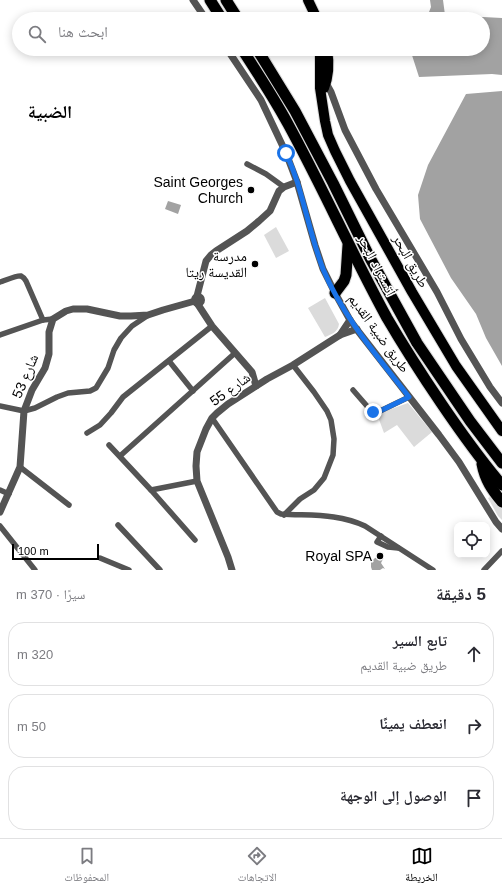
<!DOCTYPE html>
<html lang="ar">
<head>
<meta charset="utf-8">
<style>
	:root { --surface:#fff; --page:#f2f2f3; --text:#2b2b33; --muted:#7c7c81; --line:#e1e1e2; --accent:#000 }
	body { margin:0; font-family:Arial,"Noto Naskh Arabic",sans-serif; background:var(--page); color:var(--text); direction:rtl }
	.controls { position:absolute; right:12px; bottom:12px; display:grid; overflow:hidden; border-radius:8px; box-shadow:0 2px 10px #0003 }
	.controls button { width:36px; height:36px; display:grid; place-items:center; padding:0; border:0; border-bottom:1px solid var(--line); background:var(--surface); color:var(--text); font:20px sans-serif }
	.scale { position:absolute; left:12px; bottom:10px; width:87px; box-sizing:border-box; padding-left:4px; border:2px solid #000; border-top:0; font-size:11px; line-height:14px; white-space:nowrap; color:#000; -webkit-text-stroke:3px #fff; paint-order:stroke }
	.stop { position:absolute; width:12px; height:12px; margin:-9px; border:3px solid #1a73e8; border-radius:50%; background:#fff }
	.stop.end { background:#1a73e8; border-color:#fff; box-shadow:0 1px 4px #0008 }
	.list { margin:0; padding:0; list-style:none }
	h2 { display:flex; justify-content:space-between; align-items:center; height:52px; margin:0; padding:0 16px; font-size:17px }
	h2 small { font-size:13px; font-weight:400; color:var(--muted) }
	.list li { display:grid; grid-template-columns:26px 1fr auto; gap:12px; align-items:center; box-sizing:border-box; height:64px; margin:0 8px 8px; padding:0 8px; border:1px solid var(--line); border-radius:16px }
	.list b { display:block; font-size:15px; white-space:nowrap }
	.list p { margin:0; font-size:13px; white-space:nowrap; color:var(--muted) }
	.list em { font-size:13px; font-style:normal; color:var(--muted) }
	.icon { flex:none; width:22px; height:22px; fill:none; stroke:currentColor; stroke-width:2; stroke-linecap:round; stroke-linejoin:round }
	.map { position:relative; flex:none; width:502px; height:570px; overflow:hidden; direction:ltr }
	.search { position:absolute; background:var(--surface); box-shadow:0 2px 10px #0003; left:12px; right:12px; top:12px; height:44px; display:flex; align-items:center; gap:10px; box-sizing:border-box; padding:0 14px; border-radius:22px; color:var(--muted); font-size:15px }
	.sheet { height:268px; background:var(--surface) }
	nav { display:flex; justify-content:space-around; align-items:center; box-sizing:border-box; height:56px; border-top:1px solid var(--line); background:var(--surface); font-size:11px; color:var(--muted) }
	nav a { display:grid; justify-items:center; gap:2px }
	nav .on { color:var(--accent) }
	.map>svg:first-child { display:block }
</style>
</head>
<body>
<div class="map">
<svg width="502" height="570" viewBox="0 0 502 570">
	<rect width="100%" height="100%" fill="#fff"/>
	<g fill="#dbdbdb">
		<polygon points="276,227 289,251 276,258 264,235"/>
		<path d="M 325,298 L 339,324 C 338,332 332,334 325,337 L 308,308 Z"/>
		<polygon points="408,403 432,432 414,447 397,425 384,433 377,414"/>
		<polygon points="492,496 502,509 502,520 498,516 488,498"/>
	</g>
	<g fill="#a2a2a2">
		<polygon points="430,0 443,0 445,15 502,18 502,75 492,74 419,77 410,49 483,49 483,19 400,19 399,15 429,12 431,7"/>
		<polygon points="502,91 502,366 486,338 476,314 451,278 420,219 418,195 428,165 466,94"/>
		<polygon points="168,201 181,205 178,214 165,209"/>
		<polygon points="378,557 383,559 381,563 385,569 383,568 380,570 372,570 371,567 371,562 375,558"/>
	</g>
	<g fill="none" stroke-linecap="round" stroke-linejoin="round">
		<g stroke="#dbdbdb" stroke-width="12">
			<g id="trunk">
				<polyline points="308,0 317,19"/>
				<polyline points="320,49 320,88 325,121 328,135 335,151 350,181 412,292 456,366 502,431"/>
				<path d="M 324,88 C 329,76 329,61 327,49"/>
			</g>
		</g>
		<g stroke="#dbdbdb" stroke-width="13">
			<g id="motorway">
				<polyline points="210,0 222,19"/>
				<polyline points="226,0 238,19"/>
				<path d="M 242,49 C 258,74 274,98 288,124 C 323,188 352,254 387,318 C 404,347 422,375 441,403 C 460,431 480,459 502,485"/>
				<polyline points="257,49 295,111 333,183 370,258 417,343 470,421 502,463"/>
				<polyline points="335,293 344,281 346,275 348,245"/>
				<path d="M 482,464 C 485,480 492,490 502,502"/>
			</g>
		</g>
		<g stroke="#545454" stroke-width="5.5">
			<polyline points="247,164 266,174 284,187"/>
			<path d="M 0,282 C 4,281 17,275 21,276 C 23,277 25,279 26,281 L 43,320"/>
			<polyline points="0,335 43,320 53,319"/>
			<polyline points="169,361 193,391"/>
			<polyline points="353,390 373,413 378,412 409,397"/>
			<polyline points="0,406 24,411 35,408 57,397 68,393 90,391 96,388 108,368 114,350 121,338 132,326 147,316"/>
			<path d="M 212,418 L 277,512 L 281,514 C 310,516 338,513 365,526 L 433,570"/>
			<polyline points="87,433 100,425 111,413 123,397 212,326"/>
			<polyline points="109,445 151,490 195,540"/>
			<polyline points="120,456 235,353"/>
			<polyline points="20,467 69,505"/>
			<polyline points="0,490 9,494"/>
			<polyline points="151,490 197,481"/>
			<polyline points="284,515 300,499 314,490 324,478 333,455 334,439 331,420 327,411 314,392 293,365"/>
			<polyline points="118,525 160,570"/>
			<polyline points="0,526 35,570"/>
			<polyline points="381,536 377,542 388,547 398,548"/>
			<polyline points="100,558 129,570"/>
			<polyline points="484,570 502,551"/>
		</g>
		<g stroke="#545454" stroke-width="7">
			<polyline points="193,0 206,19"/>
			<polyline points="227,49 261,100 286,153 297,182 315,245 323,269 335,293 350,320 358,331 439,435 459,462 496,522 502,529"/>
			<polyline points="323,82 326,83 331,92 345,130 376,189 437,292 461,339 490,387 502,403"/>
			<polyline points="197,296 206,261 211,255 216,251 247,231 259,221 270,211 279,191 284,187 297,182"/>
			<circle cx="198" cy="300" r="3.5"/>
			<polyline points="197,303 212,326 252,372 256,386"/>
			<polyline points="340,335 350,320"/>
			<polyline points="0,512 20,467 24,411 32,390 45,368 49,354 49,332 53,319 66,311 73,309 87,309 120,316 131,316 148,315 163,310 195,301"/>
			<polyline points="232,570 228,557 197,481 196,466 197,452 206,429 212,418 217,413 228,404 267,379 293,365 340,335 357,329"/>
		</g>
		<use href="#trunk" stroke="#000" stroke-width="10"/>
		<use href="#motorway" stroke="#000" stroke-width="11"/>
	</g>
	<g fill="none" stroke-linecap="round" stroke-linejoin="round">
		<path stroke="#1a73e8" stroke-width="5" d="M 286,153 C 290,162 294,172 297,181 C 306,210 312,240 323,269 C 343,317 378,357 409,397 L 378,412 L 373,412"/>
	</g>
	<g fill="#000" stroke="#fff" stroke-width="1.5">
		<circle cx="251" cy="190" r="4"/>
		<circle cx="255" cy="264" r="4"/>
		<circle cx="380" cy="556" r="4"/>
	</g>
	<g text-anchor="middle" dominant-baseline="central" stroke-width="3" stroke-linejoin="round" paint-order="stroke">
		<g font-size="14" fill="#000" stroke="#fff" text-anchor="end">
			<text x="243" y="182">Saint Georges<tspan x="243" dy="16">Church</tspan></text>
			<text x="247" y="256">مدرسة<tspan x="247" dy="16">القديسة ريتا</tspan></text>
			<text x="372" y="556">Royal SPA</text>
		</g>
		<g font-size="14" fill="#000" stroke="#fff">
			<text transform="translate(411 261) rotate(61)">طريق البحر</text>
			<text transform="translate(377 265) rotate(63)">أتستراد البحر</text>
			<text transform="translate(379 333) rotate(54)">طريق ضبية القديم</text>
			<text transform="translate(25 376) rotate(-67)">شارع 53</text>
			<text transform="translate(230 389) rotate(-36)">شارع 55</text>
		</g>
		<g font-size="18" font-weight="bold" fill="#000" stroke="#fff">
			<text x="50" y="112">الضبية</text>
		</g>
	</g>
</svg>
<div class="controls">
<button><svg class="icon" aria-label="locate" viewBox="0 0 24 24"><circle cx="12" cy="12" r="6"/><path d="M12 2v4M12 18v4M2 12h4M18 12h4"/></svg></button>
</div>
<div class="scale">100 m</div>
<div class="stop" style="left:286px;top:153px"></div>
<div class="stop end" style="left:373px;top:412px"></div>
<div class="search"><svg class="icon" aria-label="search" viewBox="0 0 24 24"><circle cx="10" cy="10" r="6"/><path d="M15 15l6 6"/></svg>ابحث هنا</div>
</div>
<section class="sheet">
<h2>5 دقيقة<small>سيرًا · 370 m</small></h2>
<ul class="list">
<li><svg class="icon" aria-label="ahead" viewBox="0 0 24 24"><path d="M12 20V5M6 11l6-6 6 6"/></svg><div><b>تابع السير</b><p>طريق ضبية القديم</p></div><em>320 m</em></li>
<li><svg class="icon" aria-label="right" viewBox="0 0 24 24"><path d="M7 20v-9h11M14 6l5 5-5 5"/></svg><div><b>انعطف يمينًا</b></div><em>50 m</em></li>
<li><svg class="icon" aria-label="arrive" viewBox="0 0 24 24"><path d="M6 21V4h12l-3 4 3 4H6"/></svg><div><b>الوصول إلى الوجهة</b></div></li>
</ul>
</section>
<nav>
<a class="on"><svg class="icon" aria-label="map" viewBox="0 0 24 24"><path d="M3 6l6-2 6 2 6-2v14l-6 2-6-2-6 2zM9 4v14M15 6v14"/></svg>الخريطة</a>
<a><svg class="icon" aria-label="directions" viewBox="0 0 24 24"><path d="M12 3l9 9-9 9-9-9zM9 14v-3h6M13 9l2 2-2 2"/></svg>الاتجاهات</a>
<a><svg class="icon" aria-label="saved" viewBox="0 0 24 24"><path d="M7 4h10v16l-5-4-5 4z"/></svg>المحفوظات</a>
</nav>
</body>
</html>
